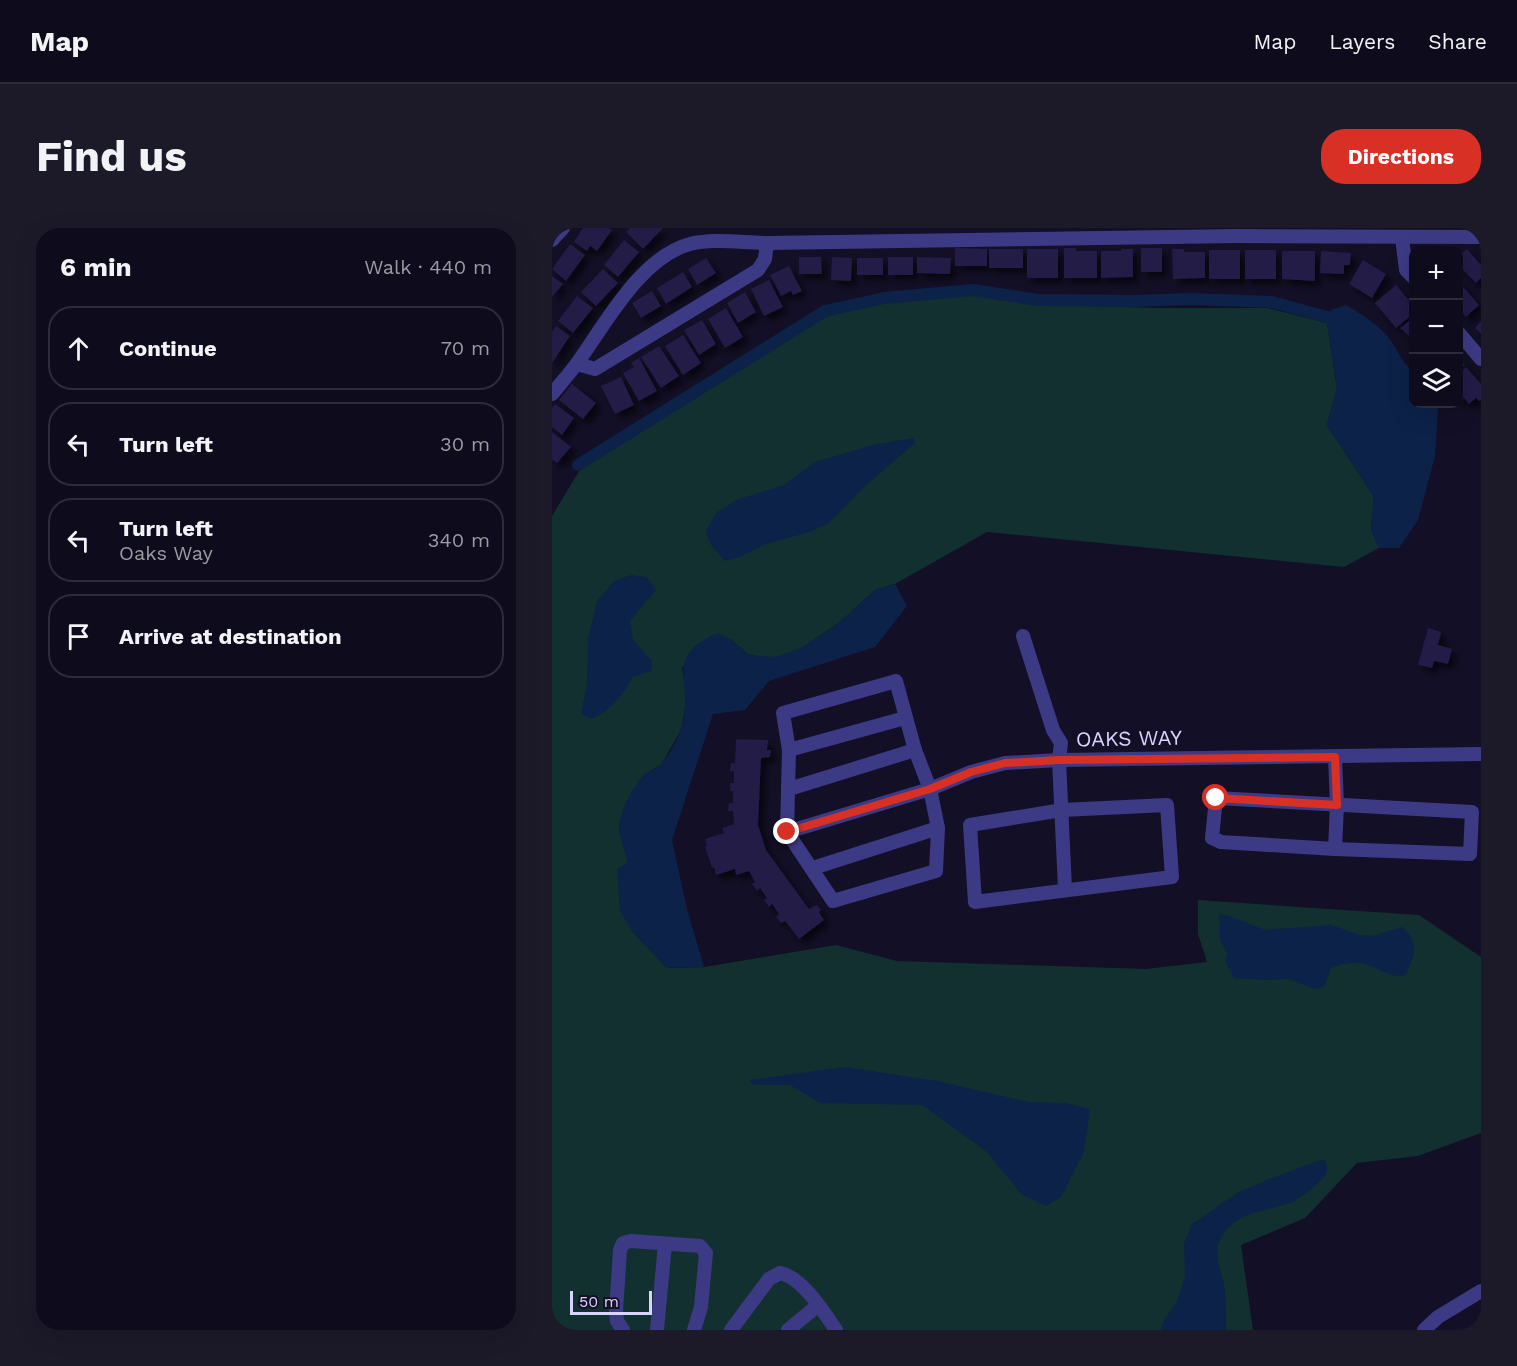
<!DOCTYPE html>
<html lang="en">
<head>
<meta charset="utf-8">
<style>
	:root { --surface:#0e0b1c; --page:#1c1929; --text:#f1f3f6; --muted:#9b9ba3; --line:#2e2b3b; --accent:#d93025 }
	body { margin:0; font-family:"Work Sans",sans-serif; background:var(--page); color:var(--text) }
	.controls { position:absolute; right:18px; top:18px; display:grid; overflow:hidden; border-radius:12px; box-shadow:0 6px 24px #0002 }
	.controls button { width:54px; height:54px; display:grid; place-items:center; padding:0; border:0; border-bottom:2px solid var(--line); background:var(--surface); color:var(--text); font:30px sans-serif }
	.scale { position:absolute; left:18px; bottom:15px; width:82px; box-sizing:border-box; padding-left:6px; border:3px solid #d9d4ff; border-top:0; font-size:16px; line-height:21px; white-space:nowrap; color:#d9d4ff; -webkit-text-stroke:4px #130f26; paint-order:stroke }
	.stop { position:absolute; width:18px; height:18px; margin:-14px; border:4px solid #d93025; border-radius:50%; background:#fff }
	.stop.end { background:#d93025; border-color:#fff; box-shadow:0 2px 6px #0008 }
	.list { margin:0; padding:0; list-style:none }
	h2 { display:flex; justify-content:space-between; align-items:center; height:78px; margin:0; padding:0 24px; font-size:26px }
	h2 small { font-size:20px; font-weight:400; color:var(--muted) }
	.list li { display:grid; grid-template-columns:39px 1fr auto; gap:18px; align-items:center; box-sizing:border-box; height:84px; margin:0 12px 12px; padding:0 12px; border:2px solid var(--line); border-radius:24px }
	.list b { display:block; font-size:22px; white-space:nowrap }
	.list p { margin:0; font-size:20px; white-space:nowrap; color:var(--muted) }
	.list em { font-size:20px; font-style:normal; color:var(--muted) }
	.icon { flex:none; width:33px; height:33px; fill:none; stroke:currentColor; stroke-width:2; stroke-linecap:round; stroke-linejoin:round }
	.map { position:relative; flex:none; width:929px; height:1102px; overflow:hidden; border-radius:24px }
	header { display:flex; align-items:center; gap:36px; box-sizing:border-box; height:84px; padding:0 30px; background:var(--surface); border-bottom:2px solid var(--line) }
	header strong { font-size:28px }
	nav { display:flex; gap:33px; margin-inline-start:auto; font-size:21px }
	.intro { display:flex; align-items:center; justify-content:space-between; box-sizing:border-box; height:144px; padding:0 36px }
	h1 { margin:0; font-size:42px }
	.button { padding:15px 27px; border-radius:24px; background:var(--accent); color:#fff; font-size:21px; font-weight:700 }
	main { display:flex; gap:36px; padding:0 36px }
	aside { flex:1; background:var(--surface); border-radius:24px; box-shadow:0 6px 24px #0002 }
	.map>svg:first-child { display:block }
</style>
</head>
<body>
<header>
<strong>Map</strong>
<nav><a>Map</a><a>Layers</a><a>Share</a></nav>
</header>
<div class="intro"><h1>Find us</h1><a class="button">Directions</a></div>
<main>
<aside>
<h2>6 min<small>Walk · 440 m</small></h2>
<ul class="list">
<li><svg class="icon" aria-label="ahead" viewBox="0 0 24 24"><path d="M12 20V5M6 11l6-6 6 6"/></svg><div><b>Continue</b></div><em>70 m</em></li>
<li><svg class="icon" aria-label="left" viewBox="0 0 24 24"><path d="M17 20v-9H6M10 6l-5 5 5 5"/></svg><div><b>Turn left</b></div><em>30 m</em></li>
<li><svg class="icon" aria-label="left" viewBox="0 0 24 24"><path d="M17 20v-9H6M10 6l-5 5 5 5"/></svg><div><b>Turn left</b><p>Oaks Way</p></div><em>340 m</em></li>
<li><svg class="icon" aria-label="arrive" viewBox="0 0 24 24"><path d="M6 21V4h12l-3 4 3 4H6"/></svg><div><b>Arrive at destination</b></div></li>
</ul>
</aside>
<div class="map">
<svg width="929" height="1102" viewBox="0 0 929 1102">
	<defs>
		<filter id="shadow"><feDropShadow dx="5.5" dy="5.5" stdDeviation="3" flood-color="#0009"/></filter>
	</defs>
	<rect width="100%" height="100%" fill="#130f26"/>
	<polygon fill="#12302f" points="420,66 485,76 605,80 716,80 775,95 785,161 775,197 822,269 819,302 827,320 792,339 435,304 343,356 323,362 288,394 250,420 223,430 197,427 178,411 130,440 135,470 129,502 109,537 92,547 67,600 76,634 80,703 115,740 152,739 284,717 345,733 594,741 655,734 646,706 646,672 867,687 929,729 929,905 866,928 805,935 753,990 689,1017 701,1102 0,1102 0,288 29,240 275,88 332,74"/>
	<g fill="#0c2248">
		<path d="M 794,77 C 810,87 828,97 839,113 C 848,126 848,131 861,144 L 862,176 L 885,176 L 886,180 L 883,228 L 866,292 L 847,320 L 827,320 L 819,302 L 822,269 L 775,197 L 785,161 L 775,95 L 778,90 L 779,82 Z"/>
		<polygon points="361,210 363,215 313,258 277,295 258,304 217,315 185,330 173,333 159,317 154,303 164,285 184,272 232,257 263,234 321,217"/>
		<path d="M 79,347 L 95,349 L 104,362 L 78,393 L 81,412 L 100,433 L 99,443 L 81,449 C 70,467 60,482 39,491 L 29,486 L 35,455 L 36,412 L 45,373 L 62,353 Z"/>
		<path d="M 343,356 L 355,378 L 323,419 L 217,453 L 193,482 L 161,486 L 120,612 L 135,681 L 152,739 L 115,740 L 80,703 L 68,683 L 65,641 L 76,634 C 73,623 67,609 67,598 C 68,584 82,555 93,546 C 98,543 105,541 109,536 C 115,530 127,509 129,501 C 144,455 108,429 166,405 L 178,411 L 197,427 L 223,429 L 250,420 L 288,394 L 323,362 Z"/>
		<path d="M 667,686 L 675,687 L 713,702 L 779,697 L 808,707 L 820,708 L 850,699 C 869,717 862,726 854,747 C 833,751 827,737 808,735 C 798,734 788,737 779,740 L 772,759 L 763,761 L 736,751 L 712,752 L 682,750 L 673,733 L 675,725 L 668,712 Z"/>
		<polygon points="293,839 385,853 477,874 513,875 538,881 532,924 509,969 494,978 470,967 434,923 370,877 268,875 238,857 202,857 197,852"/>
		<path d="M 769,932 L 774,933 C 775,938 776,942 774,946 C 769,954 747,972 738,975 C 713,984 682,983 668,1012 C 661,1026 669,1042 672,1056 C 674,1071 674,1087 674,1102 L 609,1102 L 612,1092 L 625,1074 L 633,1049 L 632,1016 L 640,996 L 685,965 L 717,951 Z"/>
	</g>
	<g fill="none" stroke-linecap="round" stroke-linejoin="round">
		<polyline stroke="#0c2248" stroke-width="12" points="26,237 273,83 332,70 421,62 486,72 583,73 638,71 720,74 779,90"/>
	</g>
	<g fill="#241b47" filter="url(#shadow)">
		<polygon points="31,0 56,0 60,2 45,23 38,18 35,23 22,14"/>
		<polygon points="78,0 111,0 91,21 74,4"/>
		<polygon points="72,12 87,24 66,49 52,37"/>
		<polygon points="18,16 33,27 14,53 0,41"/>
		<polygon points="403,20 435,21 435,38 403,38"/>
		<polygon points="512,20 524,20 524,23 545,23 545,50 512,50"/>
		<rect x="589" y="20" width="21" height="24"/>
		<rect x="437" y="21" width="34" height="19"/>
		<rect x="475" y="21" width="31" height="29"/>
		<polygon points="569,21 581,21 581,49 549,50 549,23 569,23"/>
		<polygon points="620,21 632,21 632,24 653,24 653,50 621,51"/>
		<polygon points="915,21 929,37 929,50 924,55 906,37 906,29"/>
		<rect x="657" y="22" width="31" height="29"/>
		<rect x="693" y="22" width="31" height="29"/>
		<polygon points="730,23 763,23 763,53 730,51"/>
		<polygon points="769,23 799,25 798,37 792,37 792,46 768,45"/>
		<polygon points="247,29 269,29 270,46 247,46"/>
		<polygon points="280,29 300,30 299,53 279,52"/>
		<rect x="336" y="29" width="25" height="18"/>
		<polygon points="365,29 399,30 398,46 365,45"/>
		<polygon points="154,30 164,45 145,57 136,41"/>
		<rect x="305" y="30" width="26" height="17"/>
		<polygon points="811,32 834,46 820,70 797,56"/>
		<polygon points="237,38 250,63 241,67 239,63 229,68 218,47"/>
		<polygon points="51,41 66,55 44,78 29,64"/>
		<polygon points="131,44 140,59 114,76 105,60"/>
		<polygon points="0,48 11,56 0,69"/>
		<polygon points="217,52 231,79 212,88 199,61"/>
		<polygon points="906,53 927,77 914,89 906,79"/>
		<polygon points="844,57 862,78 862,85 844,100 823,75"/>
		<polygon points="100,63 109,78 89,90 80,75"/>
		<polygon points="193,64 204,84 186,95 175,75"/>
		<polygon points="25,68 41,80 21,105 6,93"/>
		<polygon points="174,80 191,109 173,120 156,91"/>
		<polygon points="862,89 862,112 848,100"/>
		<polygon points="150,92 164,116 147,127 132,102"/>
		<polygon points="929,93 929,106 923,100"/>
		<polygon points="4,98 18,108 0,135 0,104"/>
		<polygon points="131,107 149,135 131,147 113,118"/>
		<polygon points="107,118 127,148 109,160 89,129"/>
		<polygon points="87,130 105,163 87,173 71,145 82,139 79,135"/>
		<polygon points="906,130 913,137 906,142"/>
		<polygon points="914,139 929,156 929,172 927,173 924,170 917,176 912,170 906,176 906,146"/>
		<polygon points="69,149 82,177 63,186 49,158"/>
		<polygon points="20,156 44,175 31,191 7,172"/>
		<polygon points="3,176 22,190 10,207 0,199 0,180"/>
		<polygon points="0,204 19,219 5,235 0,231"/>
		<polygon points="876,400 889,404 886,417 900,421 896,436 882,433 880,440 866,437"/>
		<polygon points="184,511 216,512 215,522 219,522 218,529 209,530 206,597 214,622 257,681 265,677 269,682 267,684 272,692 247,711 233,693 229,695 224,689 227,686 220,676 217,679 212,672 215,670 208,660 205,663 200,656 203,654 197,643 184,647 183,641 164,647 162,639 160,640 153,619 155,618 153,611 172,605 170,600 182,596 181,583 176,583 177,575 181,575 181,563 178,563 178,555 182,555 182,543 178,543 179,535 183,535"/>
	</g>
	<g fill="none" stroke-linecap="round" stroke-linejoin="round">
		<g stroke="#3d3a85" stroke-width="14">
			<polyline points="850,10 854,42 862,50"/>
			<polyline points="0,12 11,0"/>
			<polyline points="906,104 929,131"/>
			<polyline points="25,136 43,141 206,42 213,31 215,15"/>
			<path d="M 0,166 C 9,155 18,145 26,134 C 54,95 89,29 138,16 C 162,10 191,15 215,15 L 685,8 L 929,9"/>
			<polyline points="471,408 501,502 509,515 507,532 513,661"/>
			<polygon points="344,453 363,522 378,561 386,600 384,643 281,673 235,604 237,522 231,485"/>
			<polyline points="237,522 353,490"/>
			<polyline points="237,561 363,522"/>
			<polygon points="664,570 920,584 918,626 783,621 669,614 660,610"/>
			<polygon points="615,577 620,649 423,674 418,597 510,582"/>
			<polyline points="235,604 378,561 419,544 453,535 507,532 929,526"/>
			<polyline points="783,621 785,577 783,529"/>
			<polyline points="261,640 386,600"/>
			<polyline points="71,1102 65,1093 64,1083 68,1022 71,1015 79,1013 148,1018 154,1025 149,1079 142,1102"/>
			<polyline points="105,1102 113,1016"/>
			<path d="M 179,1102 L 217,1051 L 228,1045 C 250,1049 272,1084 284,1102"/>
			<polyline points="236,1102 265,1078"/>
			<polyline points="872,1102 886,1089 929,1063"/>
		</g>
	</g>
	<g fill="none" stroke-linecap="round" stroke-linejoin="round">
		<polyline stroke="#d93025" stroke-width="8" points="235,604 378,561 419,544 453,535 507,532 783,529 785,577 664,570"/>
	</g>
	<g text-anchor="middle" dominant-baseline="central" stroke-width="6" stroke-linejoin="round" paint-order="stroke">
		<g font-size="21" fill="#d9d4ff" stroke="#130f26">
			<text transform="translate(577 510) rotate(-1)">OAKS WAY</text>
		</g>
	</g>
</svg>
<div class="controls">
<button>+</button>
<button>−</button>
<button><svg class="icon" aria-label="layers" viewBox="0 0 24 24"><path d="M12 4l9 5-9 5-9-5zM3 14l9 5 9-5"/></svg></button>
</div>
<div class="scale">50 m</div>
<div class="stop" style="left:664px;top:570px"></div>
<div class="stop end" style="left:235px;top:604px"></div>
</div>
</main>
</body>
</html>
